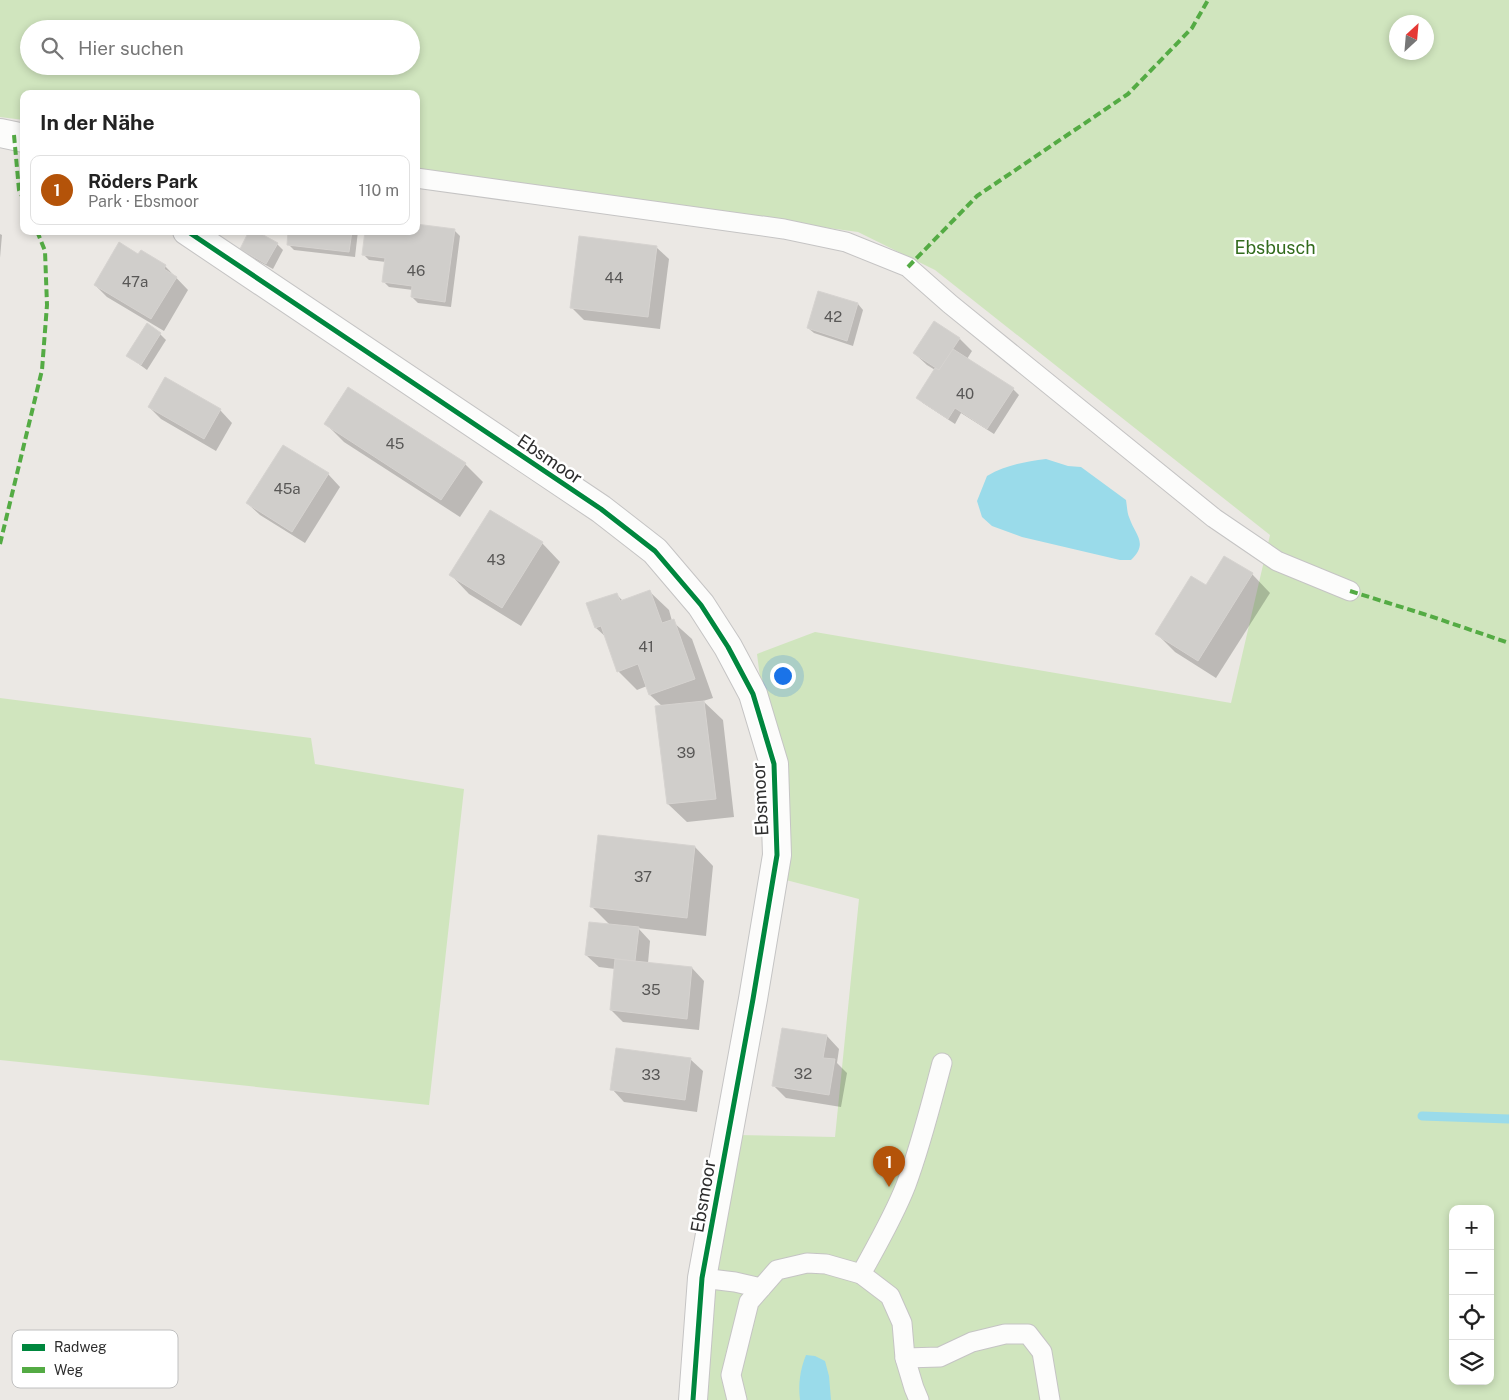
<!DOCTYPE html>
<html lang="de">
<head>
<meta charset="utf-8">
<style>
	:root { --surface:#fff; --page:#f6f6f6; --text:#222; --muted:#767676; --line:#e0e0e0; --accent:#b45309 }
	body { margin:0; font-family:"Public Sans",sans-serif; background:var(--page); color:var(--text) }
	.controls { position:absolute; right:15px; bottom:15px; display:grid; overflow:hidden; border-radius:10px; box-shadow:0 2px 8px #0003 }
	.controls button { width:45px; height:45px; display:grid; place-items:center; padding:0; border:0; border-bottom:1px solid var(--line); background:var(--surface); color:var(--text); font:25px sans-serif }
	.compass { position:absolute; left:1389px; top:15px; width:45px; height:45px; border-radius:50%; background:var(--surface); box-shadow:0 2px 8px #0003; rotate:26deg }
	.you { position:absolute; left:782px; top:675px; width:18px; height:18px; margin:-12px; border:4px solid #fff; border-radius:50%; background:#1a73e8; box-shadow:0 0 0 8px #1a73e833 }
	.badge { display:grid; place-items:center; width:32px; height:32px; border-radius:50%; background:var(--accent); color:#fff; font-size:16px; font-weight:700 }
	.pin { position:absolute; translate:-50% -41px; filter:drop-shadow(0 1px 2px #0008) }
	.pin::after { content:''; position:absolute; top:26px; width:18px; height:15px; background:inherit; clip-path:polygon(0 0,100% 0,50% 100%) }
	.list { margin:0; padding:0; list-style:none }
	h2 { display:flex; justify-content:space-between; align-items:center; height:65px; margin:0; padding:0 20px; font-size:21px }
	h2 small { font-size:16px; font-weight:400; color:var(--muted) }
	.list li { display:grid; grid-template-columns:32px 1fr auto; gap:15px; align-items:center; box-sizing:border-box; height:70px; margin:0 10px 10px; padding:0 10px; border:1px solid var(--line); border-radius:10px }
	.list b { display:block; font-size:19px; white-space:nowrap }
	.list p { margin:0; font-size:16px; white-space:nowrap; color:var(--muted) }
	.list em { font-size:16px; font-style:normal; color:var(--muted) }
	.icon { flex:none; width:28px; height:28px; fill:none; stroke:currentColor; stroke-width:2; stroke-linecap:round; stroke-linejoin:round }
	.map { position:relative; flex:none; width:1509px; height:1400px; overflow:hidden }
	.search { position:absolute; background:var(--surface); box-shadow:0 2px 8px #0003; left:20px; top:20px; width:400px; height:55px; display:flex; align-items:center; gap:12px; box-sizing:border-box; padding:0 18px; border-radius:28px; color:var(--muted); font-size:19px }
	.panel { position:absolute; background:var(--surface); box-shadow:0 2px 8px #0003; left:20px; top:90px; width:400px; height:145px; border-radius:10px }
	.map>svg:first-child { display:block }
</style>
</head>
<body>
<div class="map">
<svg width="1509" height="1400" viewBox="0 0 1509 1400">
	<rect width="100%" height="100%" fill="#ebe8e4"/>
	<g fill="#d0e5be" fill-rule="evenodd">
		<path d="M 0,0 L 1509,0 L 1509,1400 L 688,1400 L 736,1135 L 835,1137 L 859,899 L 786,880 L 757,654 L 815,632 L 1231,703 L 1270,535 L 935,270 L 858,232 L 416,172 L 416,94 L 24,94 L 24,120 L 0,117 ZM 1396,22 L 1426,22 L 1426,52 L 1396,52 ZM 29,29 L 411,29 L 411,66 L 29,66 ZM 1453,1209 L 1490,1209 L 1490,1381 L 1453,1381 Z"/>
		<polygon points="0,698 311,738 315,764 464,789 429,1105 0,1060"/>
	</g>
	<g fill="#9adbea">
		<path d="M 1046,459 L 1068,466 L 1081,467 L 1126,500 C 1127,506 1127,512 1129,517 C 1135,535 1149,543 1131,560 L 1120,560 L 1022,537 L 992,526 L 982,517 L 977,501 L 987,476 C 1006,465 1024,462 1046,459 Z"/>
		<path d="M 806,1355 L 815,1356 L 825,1361 L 829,1376 L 831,1400 L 800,1400 C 798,1384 800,1370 806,1355 Z"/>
	</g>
	<g fill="#0003">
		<polygon points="454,230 460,236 451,307 418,303 412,297 413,290 389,287 383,281 386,262 369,260 363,254 416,231"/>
		<polygon points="253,231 277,244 283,250 273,269 247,255 241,249"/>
		<polygon points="289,231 358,231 355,257 294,250 288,244"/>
		<polygon points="0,234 2,235 0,258"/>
		<polygon points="656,247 669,259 660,329 584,320 572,308"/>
		<polygon points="141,251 165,266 188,290 164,331 107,297 95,285 139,255"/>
		<polygon points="858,304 863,310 853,346 814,333 808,328"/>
		<polygon points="160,334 166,340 147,370 128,356"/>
		<polygon points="960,339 972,351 967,359 1013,389 1019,395 994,434 961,413 955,424 923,403 918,398 935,370 927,365 914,353"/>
		<polygon points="149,407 220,410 232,423 216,451 161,419"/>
		<polygon points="326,424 465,464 483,482 460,517 344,442"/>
		<polygon points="328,474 340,487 305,543 260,515 247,503"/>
		<polygon points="542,543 560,562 521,626 469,594 451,575"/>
		<polygon points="1252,574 1270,593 1216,678 1175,652 1156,633 1206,586"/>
		<polygon points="650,592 669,610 672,621 692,639 713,698 703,701 723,720 734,817 687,822 668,804 662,706 650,695 647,686 637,690 618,671 607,638 596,628 588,604 616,594 623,601"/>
		<polygon points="695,847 713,866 706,936 638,928 650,941 648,963 692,968 704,981 699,1030 623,1022 611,1010 615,969 599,967 586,955 610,925 592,907"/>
		<polygon points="827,1036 839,1049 837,1063 847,1073 841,1107 786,1098 773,1085"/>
		<polygon points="690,1059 703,1071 697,1112 624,1102 612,1089"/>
	</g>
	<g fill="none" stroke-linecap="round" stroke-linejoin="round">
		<polyline stroke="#9adbea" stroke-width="9" points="1422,1116 1509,1119"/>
	</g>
	<g fill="#d0cecb" stroke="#d6d3d0">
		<polygon points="416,224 455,229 445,302 411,297 412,286 382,282 385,258 362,255 365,231 416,231"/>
		<polygon points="249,231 256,231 278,243 266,264 240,249"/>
		<polygon points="288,231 352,231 349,252 287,245"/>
		<polygon points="579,236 657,246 648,317 570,308"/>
		<polygon points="119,242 138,254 141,250 166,265 164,269 177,277 151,319 94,285"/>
		<polygon points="818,291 858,303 847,341 807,328"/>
		<polygon points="934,321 960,338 939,370 913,353"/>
		<polygon points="147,323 161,333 141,365 126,356"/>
		<polygon points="953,349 1014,388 987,429 955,408 948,419 916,398 935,368 939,370"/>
		<polygon points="165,377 221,409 204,439 148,407"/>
		<polygon points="348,387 466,463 441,500 324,424"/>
		<polygon points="283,445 329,473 292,532 246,503"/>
		<polygon points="490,510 543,542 502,608 449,575"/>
		<polygon points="1224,556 1253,573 1198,661 1155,634 1191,576 1206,585"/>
		<polygon points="650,590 662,623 674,619 695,679 649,695 638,664 617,672 601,626 595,628 586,603 617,593 620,601"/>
		<polygon points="704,701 716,799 667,804 655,706"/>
		<polygon points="598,835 695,846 687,918 590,907"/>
		<polygon points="589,922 639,927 635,961 585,955"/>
		<polygon points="615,959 692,967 687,1019 610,1010"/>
		<polygon points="782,1028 827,1035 823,1058 835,1059 829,1095 772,1086"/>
		<polygon points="616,1048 691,1058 685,1100 610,1090"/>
	</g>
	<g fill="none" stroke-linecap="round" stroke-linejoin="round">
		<g stroke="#c5c4c4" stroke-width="21">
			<g id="service">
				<polyline points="416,178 784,229 846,242 908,267 950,304 1214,518 1277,561 1350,591"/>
				<path d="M 861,1274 C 877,1245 894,1216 906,1185 C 921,1145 931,1104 942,1063"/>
				<polyline points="702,1278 735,1282 761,1288"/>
				<polyline points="905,1358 940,1357 972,1342 1005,1334 1028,1334 1042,1352 1050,1400"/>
				<polyline points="737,1400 731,1375 749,1302 777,1270 807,1263 826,1264 861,1274 890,1296 902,1323 905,1358 914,1388 919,1400"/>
			</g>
		</g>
		<g stroke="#c5c4c4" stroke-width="30">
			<g id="minor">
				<polyline points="0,133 24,138"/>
				<polyline points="187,231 601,509 655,551 701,605 728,647 753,694 774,764 777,855 753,999 702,1278 693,1400"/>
			</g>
		</g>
		<use href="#service" stroke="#fcfcfb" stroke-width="19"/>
		<use href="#minor" stroke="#fcfcfb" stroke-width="28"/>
		<g stroke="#54ab44" stroke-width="4" stroke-dasharray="8 4" stroke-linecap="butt">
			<polyline points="14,135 19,190 24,200"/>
			<polyline points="908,267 977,196 1128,94 1192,28 1208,0"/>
			<polyline points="0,544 42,370 47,305 45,251 37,231"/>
			<polyline points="1350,591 1430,616 1509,643"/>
		</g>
		<g stroke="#fff" stroke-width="8">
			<polyline id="cycleway" points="187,231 601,509 655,551 701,605 728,647 753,694 774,764 777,855 753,999 702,1278 693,1400"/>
		</g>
		<use href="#cycleway" stroke="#00873e" stroke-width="5"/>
	</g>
	<g text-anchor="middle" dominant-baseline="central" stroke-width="5" stroke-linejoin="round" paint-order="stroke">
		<g font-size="15" fill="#585756">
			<text x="416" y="270">46</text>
			<text x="614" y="277">44</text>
			<text x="135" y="281">47a</text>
			<text x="833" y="316">42</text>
			<text x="965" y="393">40</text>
			<text x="395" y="443">45</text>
			<text x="287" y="488">45a</text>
			<text x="496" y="559">43</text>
			<text x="646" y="646">41</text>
			<text x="686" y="752">39</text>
			<text x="643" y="876">37</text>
			<text x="651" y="989">35</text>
			<text x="803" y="1073">32</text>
			<text x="651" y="1074">33</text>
		</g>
		<g font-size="18" fill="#326b1d" stroke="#fff">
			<text x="1275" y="247">Ebsbusch</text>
		</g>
		<g font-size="18" fill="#2d2d2d" stroke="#fff">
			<text transform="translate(550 459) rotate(34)">Ebsmoor</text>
			<text transform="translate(760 799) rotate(-93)">Ebsmoor</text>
			<text transform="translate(703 1196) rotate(-80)">Ebsmoor</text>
		</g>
	</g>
	<rect x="12" y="1330" width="166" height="58" rx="8" fill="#fff" stroke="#c0c0c0" stroke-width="1"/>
	<rect x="22" y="1344" width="23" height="7" fill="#00873e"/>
	<rect x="22" y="1367" width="23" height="6" fill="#54ab44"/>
	<g font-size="14" fill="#2d2d2d">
		<text x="54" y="1352">Radweg</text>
		<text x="54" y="1375">Weg</text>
	</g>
</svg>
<div class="controls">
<button>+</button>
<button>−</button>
<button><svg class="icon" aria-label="locate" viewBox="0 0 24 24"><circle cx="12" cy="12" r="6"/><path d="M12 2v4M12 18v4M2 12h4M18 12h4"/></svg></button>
<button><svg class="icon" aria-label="layers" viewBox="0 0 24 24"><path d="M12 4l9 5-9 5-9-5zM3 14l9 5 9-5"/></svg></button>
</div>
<svg class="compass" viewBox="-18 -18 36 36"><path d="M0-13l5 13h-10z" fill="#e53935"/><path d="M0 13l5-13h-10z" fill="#767676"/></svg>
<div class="you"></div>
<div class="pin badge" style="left:889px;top:1187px">1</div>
<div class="search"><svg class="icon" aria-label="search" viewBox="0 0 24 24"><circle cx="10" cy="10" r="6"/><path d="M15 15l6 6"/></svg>Hier suchen</div>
<section class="panel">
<h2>In der Nähe<small></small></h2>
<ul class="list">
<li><span class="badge">1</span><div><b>Röders Park</b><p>Park · Ebsmoor</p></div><em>110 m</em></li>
</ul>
</section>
</div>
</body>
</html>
